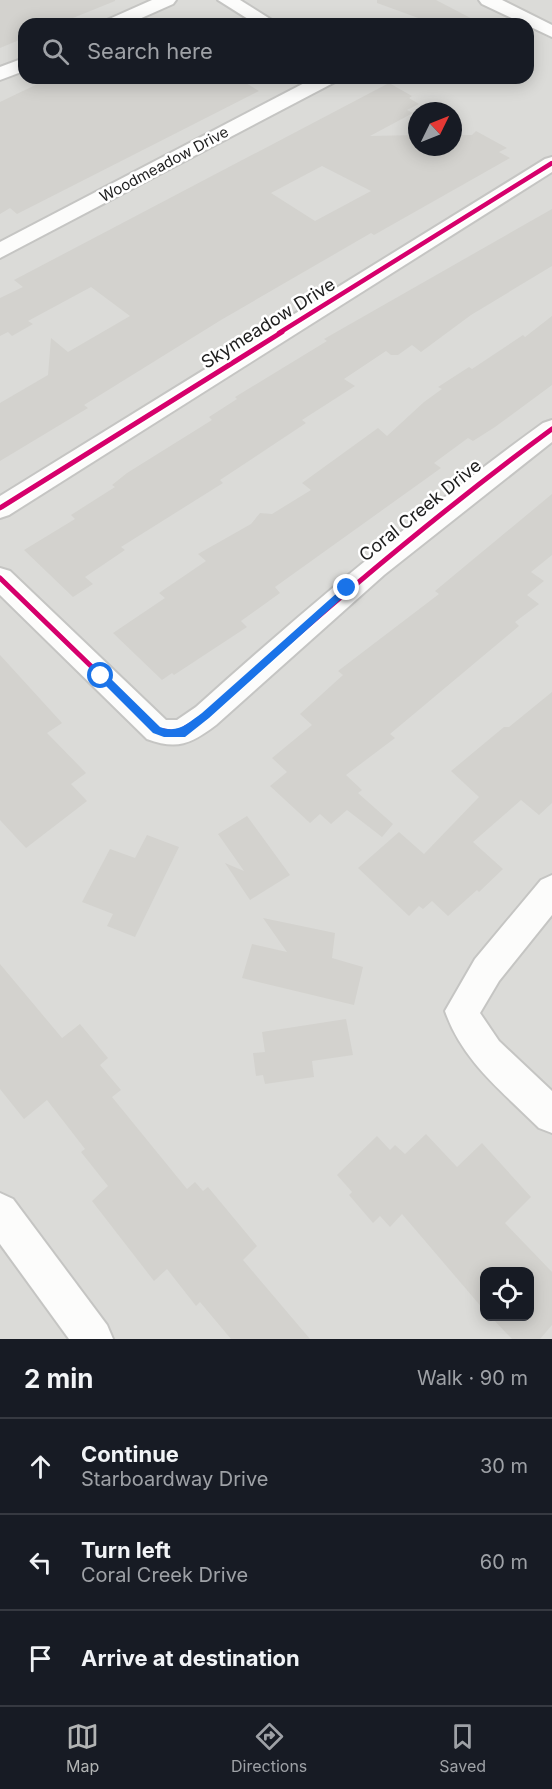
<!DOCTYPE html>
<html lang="en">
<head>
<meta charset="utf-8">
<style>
	:root { --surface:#171b24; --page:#20242c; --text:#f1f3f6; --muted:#9ea1a6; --line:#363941; --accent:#b2b4b4 }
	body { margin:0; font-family:Inter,sans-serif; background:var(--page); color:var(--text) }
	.controls { position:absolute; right:18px; bottom:18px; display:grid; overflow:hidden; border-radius:12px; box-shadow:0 3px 15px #0003 }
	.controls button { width:54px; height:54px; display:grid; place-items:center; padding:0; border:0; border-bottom:2px solid var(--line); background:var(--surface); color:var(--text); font:30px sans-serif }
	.compass { position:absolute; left:408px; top:102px; width:54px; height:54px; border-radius:50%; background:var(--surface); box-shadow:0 3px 15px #0003; rotate:47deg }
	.stop { position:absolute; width:18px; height:18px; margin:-14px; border:4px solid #1a73e8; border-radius:50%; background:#fff }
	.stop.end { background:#1a73e8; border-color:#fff; box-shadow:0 2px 6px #0008 }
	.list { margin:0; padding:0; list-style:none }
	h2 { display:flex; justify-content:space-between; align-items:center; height:78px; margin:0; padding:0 24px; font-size:26px }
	h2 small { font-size:20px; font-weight:400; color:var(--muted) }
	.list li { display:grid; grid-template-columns:39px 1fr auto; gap:18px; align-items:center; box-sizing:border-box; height:96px; padding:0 24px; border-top:2px solid var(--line) }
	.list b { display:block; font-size:22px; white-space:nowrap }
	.list p { margin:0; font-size:20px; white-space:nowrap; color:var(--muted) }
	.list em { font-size:20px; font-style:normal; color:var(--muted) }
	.icon { flex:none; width:33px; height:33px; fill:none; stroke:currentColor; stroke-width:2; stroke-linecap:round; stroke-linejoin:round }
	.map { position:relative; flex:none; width:552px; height:1339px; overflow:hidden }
	.search { position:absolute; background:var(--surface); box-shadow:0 3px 15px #0003; left:18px; right:18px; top:18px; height:66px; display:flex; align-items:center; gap:15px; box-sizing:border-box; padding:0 21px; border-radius:18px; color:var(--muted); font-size:22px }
	.sheet { height:366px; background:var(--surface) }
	nav { display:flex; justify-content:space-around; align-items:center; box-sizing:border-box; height:84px; border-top:2px solid var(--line); background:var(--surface); font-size:16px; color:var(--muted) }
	nav a { display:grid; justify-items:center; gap:3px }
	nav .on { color:var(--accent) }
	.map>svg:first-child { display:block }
</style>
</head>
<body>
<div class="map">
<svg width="552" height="1339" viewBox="0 0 552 1339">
	<rect width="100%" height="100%" fill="#ecece7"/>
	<path fill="#dbdbd8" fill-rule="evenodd" d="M 0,0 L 552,0 L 552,1339 L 0,1339 ZM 24,24 L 528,24 L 528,78 L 24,78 ZM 417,111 L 453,111 L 453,147 L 417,147 ZM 484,1272 L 530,1272 L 530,1316 L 484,1316 Z"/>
	<g fill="#d3d2ce" fill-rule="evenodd">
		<polygon points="0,0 115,0 115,1 58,24 24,24 24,38 0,48"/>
		<polygon points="377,0 436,0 482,24 435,24 377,3"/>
		<polygon points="50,78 238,78 259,91 17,214 10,208 0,214 0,102"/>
		<path d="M 389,83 L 412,96 L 409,98 L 419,104 L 407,110 L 413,113 L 370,136 L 417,135 L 417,147 L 453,147 L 453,135 L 472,135 L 476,131 L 507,148 L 499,152 L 510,158 L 374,235 L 371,233 L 221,320 L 84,405 L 88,408 L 0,461 L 0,403 L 48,375 L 51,338 L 68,352 L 130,316 L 91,287 L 28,321 L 33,324 L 12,336 L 8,332 L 0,336 L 0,298 L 23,287 L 14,280 ZM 322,166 L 371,191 L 315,221 L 271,193 Z"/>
		<polygon points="552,209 552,266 471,315 421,352 412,345 398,355 391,355 386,351 344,379 355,386 302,420 306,423 220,480 223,483 121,547 125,550 85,577 93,584 73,597 24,550 75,519 71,515 115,487 112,485 127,473 212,420 209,417 237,399 235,397 327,341 324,339"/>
		<polygon points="552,316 552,385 495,427 473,441 468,438 434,463 441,468 275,587 280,593 241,621 247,627 174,675 172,673 162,680 113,633 165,598 159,593 206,561 198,554 251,524 260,513 272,514 311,490 302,483 378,428 387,436 424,402 442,389 438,387 469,367 472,369 523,335 525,337"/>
		<polygon points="552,494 552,555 531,572 544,581 527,595 539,604 515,622 519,626 390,734 395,738 346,775 362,790 358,793 393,824 382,837 347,810 331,824 320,814 310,823 270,786 287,772 272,758 312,725 300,714 343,675 338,671 439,594 435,591"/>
		<polygon points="0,655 62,723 47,733 86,773 71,784 87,801 26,848 0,820"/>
		<polygon points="552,692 552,803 539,815 521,800 473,842 503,869 479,892 477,890 448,916 432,901 423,909 419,906 409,916 358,868 399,832 424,854 479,797 451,771 504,727 509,727"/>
		<polygon points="247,816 290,875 250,900 225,863 244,871 218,834"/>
		<polygon points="147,835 179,847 135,937 107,926 113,914 82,902 110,849 135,858"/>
		<polygon points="263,918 335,933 332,958 363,967 354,1005 242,978 252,944 287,952"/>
		<polygon points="0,964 62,1038 80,1024 108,1058 100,1065 121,1090 112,1097 187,1189 195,1182 203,1191 208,1187 257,1246 243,1260 310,1339 231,1339 200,1302 196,1306 167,1269 154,1281 92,1201 108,1186 81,1152 85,1149 47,1100 24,1119 0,1089"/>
		<polygon points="346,1019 353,1055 312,1061 314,1077 265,1084 263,1075 256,1076 253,1053 265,1052 262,1032"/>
		<polygon points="426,1134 457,1167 482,1143 531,1197 505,1223 552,1272 552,1325 540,1339 512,1339 491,1317 530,1317 530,1272 484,1272 484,1310 402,1214 390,1227 380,1216 373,1223 349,1195 352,1192 337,1175 377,1136 390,1150 395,1145 405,1154"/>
	</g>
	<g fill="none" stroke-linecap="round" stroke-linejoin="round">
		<g stroke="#c5c5c3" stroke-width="4">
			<g id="minor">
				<polygon points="152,0 176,0 173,4 128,24 104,24 107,20"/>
				<polygon points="218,0 240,0 278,24 256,24"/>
				<polygon points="479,0 502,0 552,25 552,37 482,4"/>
				<polygon points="24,58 24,71 0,80 0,67"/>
				<polygon points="314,78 337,78 335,82 0,258 0,242"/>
				<polygon points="552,157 552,172 9,515 0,518 0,496 545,159"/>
				<path d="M 552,420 L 552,442 L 384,575 L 216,725 C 191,744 177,750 147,739 L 0,595 L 0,568 L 10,571 L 166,720 L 177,720 L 196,707 C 307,607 422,511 543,423 Z"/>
				<path d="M 552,875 L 552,915 L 499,981 L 480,1013 L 499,1041 L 552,1091 L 552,1133 L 539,1128 C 502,1091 463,1062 445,1011 L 475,959 L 541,880 Z"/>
				<polygon points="0,1193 13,1199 107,1325 113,1339 69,1339 0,1244"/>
			</g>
		</g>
		<use href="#minor" fill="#fcfcfb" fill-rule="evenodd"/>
		<g stroke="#fff" stroke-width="8">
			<polyline id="cycleway-far1" points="279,333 552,163"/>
		</g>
		<g stroke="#fff" stroke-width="9">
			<g id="cycleway">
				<polyline points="0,508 282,332"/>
				<path d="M 0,578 L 157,730 L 177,733 L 206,716 C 317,615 431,518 552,429"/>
			</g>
		</g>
		<use href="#cycleway-far1" stroke="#d6006c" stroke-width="4.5"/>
		<use href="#cycleway" stroke="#d6006c" stroke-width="5"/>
	</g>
	<path fill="#1a73e8" d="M 347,584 L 352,588 L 351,590 L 209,718 L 185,737 L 164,737 L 153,733 L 96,676 L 98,673 L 105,673 L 160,727 C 178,734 188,723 202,713 Z"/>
	<g text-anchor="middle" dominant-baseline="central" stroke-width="5" stroke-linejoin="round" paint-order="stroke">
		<g font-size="15" fill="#1e1e1e" stroke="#fff">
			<text transform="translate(164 164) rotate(-28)">Woodmeadow Drive</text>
		</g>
		<g font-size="18" fill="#1e1e1e" stroke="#fff">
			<text transform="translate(268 323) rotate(-32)">Skymeadow Drive</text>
			<text transform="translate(420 510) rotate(-39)">Coral Creek Drive</text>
		</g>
	</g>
</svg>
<div class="controls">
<button><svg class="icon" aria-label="locate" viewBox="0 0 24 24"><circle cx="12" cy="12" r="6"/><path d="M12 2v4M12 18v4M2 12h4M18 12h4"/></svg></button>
</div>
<svg class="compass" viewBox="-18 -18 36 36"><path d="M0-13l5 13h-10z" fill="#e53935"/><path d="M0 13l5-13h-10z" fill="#9ea1a6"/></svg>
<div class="stop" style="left:101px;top:676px"></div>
<div class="stop end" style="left:347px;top:588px"></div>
<div class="search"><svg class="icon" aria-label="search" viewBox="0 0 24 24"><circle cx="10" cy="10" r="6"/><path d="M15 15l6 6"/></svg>Search here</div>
</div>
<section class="sheet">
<h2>2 min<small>Walk · 90 m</small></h2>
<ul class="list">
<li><svg class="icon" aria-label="ahead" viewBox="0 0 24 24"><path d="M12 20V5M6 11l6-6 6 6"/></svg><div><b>Continue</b><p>Starboardway Drive</p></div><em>30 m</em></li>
<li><svg class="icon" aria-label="left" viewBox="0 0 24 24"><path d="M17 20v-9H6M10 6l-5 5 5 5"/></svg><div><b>Turn left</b><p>Coral Creek Drive</p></div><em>60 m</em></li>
<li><svg class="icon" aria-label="arrive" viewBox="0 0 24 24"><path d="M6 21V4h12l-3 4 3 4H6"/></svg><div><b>Arrive at destination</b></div></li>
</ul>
</section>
<nav>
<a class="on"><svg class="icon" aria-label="map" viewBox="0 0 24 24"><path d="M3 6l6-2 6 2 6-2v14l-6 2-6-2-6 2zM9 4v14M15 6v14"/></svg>Map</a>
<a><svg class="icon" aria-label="directions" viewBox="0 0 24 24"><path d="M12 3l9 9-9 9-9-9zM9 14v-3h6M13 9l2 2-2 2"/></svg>Directions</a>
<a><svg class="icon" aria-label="saved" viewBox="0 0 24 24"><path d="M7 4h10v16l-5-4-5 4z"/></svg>Saved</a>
</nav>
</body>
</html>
